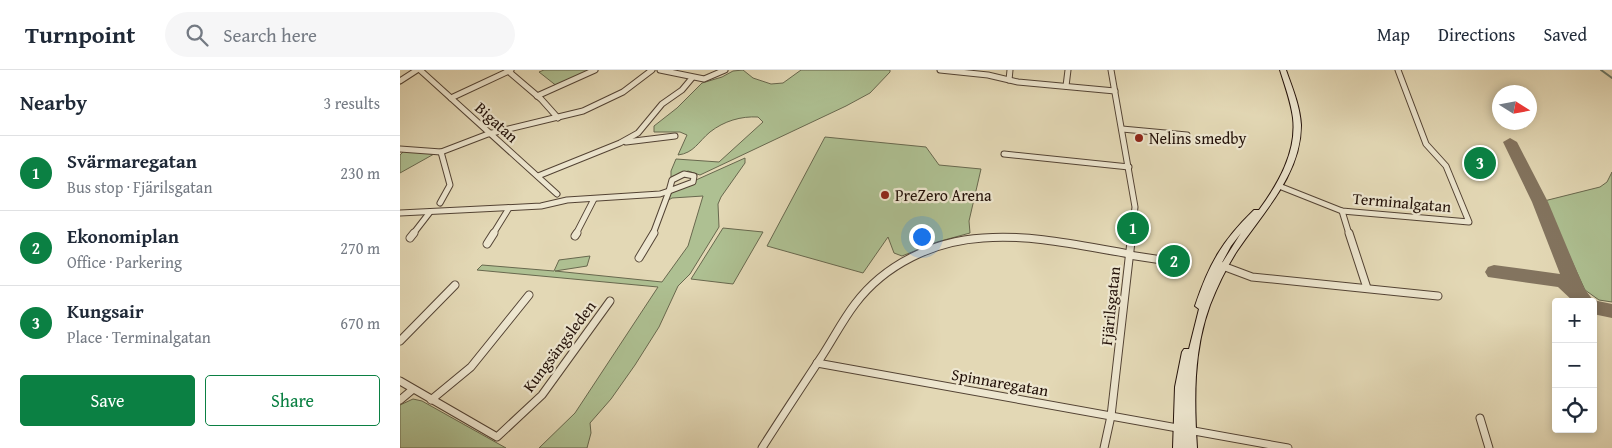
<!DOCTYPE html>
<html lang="en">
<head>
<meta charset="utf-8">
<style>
	:root { --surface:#fff; --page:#f6f6f7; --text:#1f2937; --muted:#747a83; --line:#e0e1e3; --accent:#0b8043 }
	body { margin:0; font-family:"Gentium Book Plus",serif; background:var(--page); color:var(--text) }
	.controls { position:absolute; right:15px; bottom:15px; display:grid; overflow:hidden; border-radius:5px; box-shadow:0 2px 8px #0003 }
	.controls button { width:45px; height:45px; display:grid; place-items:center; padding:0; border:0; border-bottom:1px solid var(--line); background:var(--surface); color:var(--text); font:25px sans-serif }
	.compass { position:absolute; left:1092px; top:15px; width:45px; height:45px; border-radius:50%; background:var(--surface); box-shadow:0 2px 8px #0003; rotate:101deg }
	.you { position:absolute; left:521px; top:166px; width:18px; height:18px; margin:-12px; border:4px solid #fff; border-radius:50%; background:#1a73e8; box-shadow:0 0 0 8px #1a73e833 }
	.badge { display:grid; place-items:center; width:32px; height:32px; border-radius:50%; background:var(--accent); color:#fff; font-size:16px; font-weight:700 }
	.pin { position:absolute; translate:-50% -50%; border:2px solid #fff; box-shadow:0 1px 5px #0006 }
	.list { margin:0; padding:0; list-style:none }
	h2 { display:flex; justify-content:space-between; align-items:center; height:65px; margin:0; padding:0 20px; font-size:21px }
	h2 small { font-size:16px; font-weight:400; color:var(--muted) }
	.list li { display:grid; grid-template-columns:32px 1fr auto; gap:15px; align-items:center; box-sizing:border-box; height:75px; padding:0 20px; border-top:1px solid var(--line) }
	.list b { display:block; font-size:19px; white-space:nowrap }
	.list p { margin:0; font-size:16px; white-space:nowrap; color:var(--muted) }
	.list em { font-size:16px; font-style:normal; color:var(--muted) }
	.actions { display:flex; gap:10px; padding:15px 20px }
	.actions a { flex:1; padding:11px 0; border:1px solid var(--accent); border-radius:5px; text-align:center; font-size:18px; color:var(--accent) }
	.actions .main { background:var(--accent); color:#fff }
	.icon { flex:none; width:28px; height:28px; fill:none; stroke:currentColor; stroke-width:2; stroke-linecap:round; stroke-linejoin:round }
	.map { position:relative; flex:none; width:1212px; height:378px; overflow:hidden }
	header { display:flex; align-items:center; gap:30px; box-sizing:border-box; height:70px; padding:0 25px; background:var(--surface); border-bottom:1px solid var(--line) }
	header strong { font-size:24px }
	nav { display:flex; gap:28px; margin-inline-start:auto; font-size:18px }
	.search { width:350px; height:45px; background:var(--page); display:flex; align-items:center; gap:12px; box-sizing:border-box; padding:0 18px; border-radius:28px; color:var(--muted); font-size:19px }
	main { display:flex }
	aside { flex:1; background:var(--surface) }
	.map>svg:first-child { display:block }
</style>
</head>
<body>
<header>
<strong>Turnpoint</strong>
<div class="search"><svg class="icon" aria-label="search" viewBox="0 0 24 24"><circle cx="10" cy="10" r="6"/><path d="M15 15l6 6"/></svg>Search here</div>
<nav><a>Map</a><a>Directions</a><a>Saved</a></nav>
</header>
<main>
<aside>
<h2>Nearby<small>3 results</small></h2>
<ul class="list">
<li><span class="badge">1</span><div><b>Svärmaregatan</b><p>Bus stop · Fjärilsgatan</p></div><em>230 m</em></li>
<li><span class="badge">2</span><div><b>Ekonomiplan</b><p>Office · Parkering</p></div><em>270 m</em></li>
<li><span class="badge">3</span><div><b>Kungsair</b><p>Place · Terminalgatan</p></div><em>670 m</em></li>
</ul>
<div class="actions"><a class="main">Save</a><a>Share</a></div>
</aside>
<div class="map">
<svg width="1212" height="378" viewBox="0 0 1212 378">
	<rect width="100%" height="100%" fill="#e3d8b5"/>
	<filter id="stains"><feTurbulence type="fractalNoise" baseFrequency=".004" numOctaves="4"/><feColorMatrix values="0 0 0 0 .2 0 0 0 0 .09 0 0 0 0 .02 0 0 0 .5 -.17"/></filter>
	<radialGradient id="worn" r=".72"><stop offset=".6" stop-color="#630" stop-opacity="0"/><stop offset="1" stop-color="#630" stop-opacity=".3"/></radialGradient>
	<g fill="#aec092" stroke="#68684e">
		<polygon points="144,0 195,0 158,17 139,2"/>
		<path d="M 343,0 L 353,8 L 371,14 L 383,13 L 401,0 L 490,0 L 490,2 L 470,23 L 446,36 L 300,105 L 288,101 L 271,108 L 271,101 L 276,89 L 319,92 L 363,52 L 358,47 C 341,46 324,51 310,62 C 298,72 294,83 278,85 L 287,65 L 280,62 L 254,62 L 254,56 L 277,38 L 302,13 L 322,7 L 333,1 Z"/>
		<polygon points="425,67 526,77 539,95 581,99 569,151 570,163 537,172 502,186 494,183 488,167 463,203 367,176"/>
		<polygon points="4,81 34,84 0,103 0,85"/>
		<polygon points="345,88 345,93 321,127 318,134 319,157 290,204 278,216 259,257 235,295 211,329 190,353 191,363 187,378 139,378 175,343 258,217 77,200 82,195 154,201 159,190 190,186 187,196 155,201 262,212 288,176 303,126 272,128 267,131 267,123"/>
		<polygon points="1212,102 1212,232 1199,230 1185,220 1144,131 1200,117 1207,112"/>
		<polygon points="323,158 363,162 333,214 291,209"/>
		<polygon points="13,329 22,331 106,378 0,378 0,335"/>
	</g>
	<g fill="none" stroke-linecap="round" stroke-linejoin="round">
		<polyline stroke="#687768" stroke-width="2" points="1201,0 1212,8"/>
		<polygon fill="#83745f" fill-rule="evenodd" points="1110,68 1117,72 1148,132 1184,218 1193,230 1212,234 1212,248 1193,244 1193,232 1174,232 1158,217 1088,207 1085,202 1088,197 1094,195 1160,204 1132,132 1103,72"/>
		<g stroke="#534334" stroke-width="7">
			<g id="street-far1">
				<polyline points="20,0 157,124"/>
				<polyline points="107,0 141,29 158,48"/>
				<polyline points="260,0 304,9 325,0"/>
				<polyline points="540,0 588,5 618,12 715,21"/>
				<polyline points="711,0 735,137 732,164"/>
				<polyline points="609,10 610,0"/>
				<polyline points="0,11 17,0"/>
				<polyline points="666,16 668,0"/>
				<polyline points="137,26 195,0"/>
				<polyline points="51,28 111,0"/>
				<polyline points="722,59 787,65"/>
				<polyline points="226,72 275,66"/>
				<polyline points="0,79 41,82 88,64 183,41 223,22 252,0"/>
				<polyline points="604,84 729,97"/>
				<polygon points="284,104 294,106 293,112 269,121 272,110"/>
				<polyline points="138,106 220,73 238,63 262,34 282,20 292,8"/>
				<polyline points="879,116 942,141 1069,152 1046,96 1026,74 998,0"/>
				<polyline points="40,133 50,115 41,82"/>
				<polyline points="942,141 949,164"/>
				<polyline points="0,143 141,136 167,130 260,124 269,121"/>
				<polyline points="13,164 30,142"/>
				<polyline points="93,164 109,138"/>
				<polyline points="176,164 194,129"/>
				<polyline points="253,164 269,121"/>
			</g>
		</g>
		<g stroke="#534334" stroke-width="9">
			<g id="street">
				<polyline points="949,163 967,218"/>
				<polyline points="175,166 177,163"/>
				<polyline points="10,168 14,163"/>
				<polyline points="87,174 94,163"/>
				<polyline points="729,185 762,190"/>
				<polyline points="239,188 254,163"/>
				<polyline points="820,195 852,207 1038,226"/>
				<polyline points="0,271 55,215"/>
				<polyline points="417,293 888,378"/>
				<polyline points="0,311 97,367 142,325 210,231"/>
				<polyline points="0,330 12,320"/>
				<polyline points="31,330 71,297 129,225"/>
				<polyline points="1080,348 1089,378"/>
				<path d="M 362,378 C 381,348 401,318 420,289 C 432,271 442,251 455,234 C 485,194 534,171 583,168 C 632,164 682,176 730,184"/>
				<polyline points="704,378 711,346 732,163"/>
			</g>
		</g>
		<g stroke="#231109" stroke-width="2">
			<path id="secondary" d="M 880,0 L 886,0 C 892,17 900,36 901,55 C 901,105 863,142 837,181 C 826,198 817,217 810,235 C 793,281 794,330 797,378 L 785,378 L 785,352 L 785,378 L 773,378 L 775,317 L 782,282 L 784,279 L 789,279 L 799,239 L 795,236 C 809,194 822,171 854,140 L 859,140 C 878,114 897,82 893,48 C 891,32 885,16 880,0 ZM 841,163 L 819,198 L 831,176 Z"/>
		</g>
		<use href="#street-far1" stroke="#ede6cf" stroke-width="5"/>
		<use href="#street" stroke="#ede6cf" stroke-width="7"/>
		<use href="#secondary" fill="#ede6cf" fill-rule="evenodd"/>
	</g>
	<g fill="#bc8779" stroke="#231109">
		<polygon points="1073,85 1080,95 1078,98 1072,97 1071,88"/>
		<polygon points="767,178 787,192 784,200 765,194 766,189 765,186"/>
	</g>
	<g fill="#db9d8d" stroke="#231109">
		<polygon points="1073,85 1078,86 1080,95 1074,94"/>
		<polygon points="780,177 787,179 787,192 767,186 769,182 767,178 780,179"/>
	</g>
	<g fill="#8f2418" stroke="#ede6cf" stroke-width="2">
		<circle cx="739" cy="68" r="5"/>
		<circle cx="485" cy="125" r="5"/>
	</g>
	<g text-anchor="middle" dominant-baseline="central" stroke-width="4.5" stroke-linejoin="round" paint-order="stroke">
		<g font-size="16" fill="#231109" stroke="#ede6cf">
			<text transform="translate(97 52) rotate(42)">Bigatan</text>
			<text transform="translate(1002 132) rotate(5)">Terminalgatan</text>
			<text transform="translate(710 236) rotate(-84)">Fjärilsgatan</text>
			<text transform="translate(159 276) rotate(-53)">Kungsängsleden</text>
			<text transform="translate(600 312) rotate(10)">Spinnaregatan</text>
		</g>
		<g font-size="16" fill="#231109" stroke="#ede6cf" text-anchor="start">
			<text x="749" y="68">Nelins smedby</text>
			<text x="495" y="125">PreZero Arena</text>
		</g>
	</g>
	<rect width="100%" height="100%" filter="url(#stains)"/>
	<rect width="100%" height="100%" fill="url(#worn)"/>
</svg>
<div class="controls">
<button>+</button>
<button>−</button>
<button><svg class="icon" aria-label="locate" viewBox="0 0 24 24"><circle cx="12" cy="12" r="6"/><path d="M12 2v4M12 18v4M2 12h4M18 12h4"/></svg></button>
</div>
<svg class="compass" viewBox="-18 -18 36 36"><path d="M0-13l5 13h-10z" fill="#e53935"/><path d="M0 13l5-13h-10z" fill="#747a83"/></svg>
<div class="you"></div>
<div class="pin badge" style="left:733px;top:158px">1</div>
<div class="pin badge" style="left:774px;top:191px">2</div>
<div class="pin badge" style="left:1080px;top:93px">3</div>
</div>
</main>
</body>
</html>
